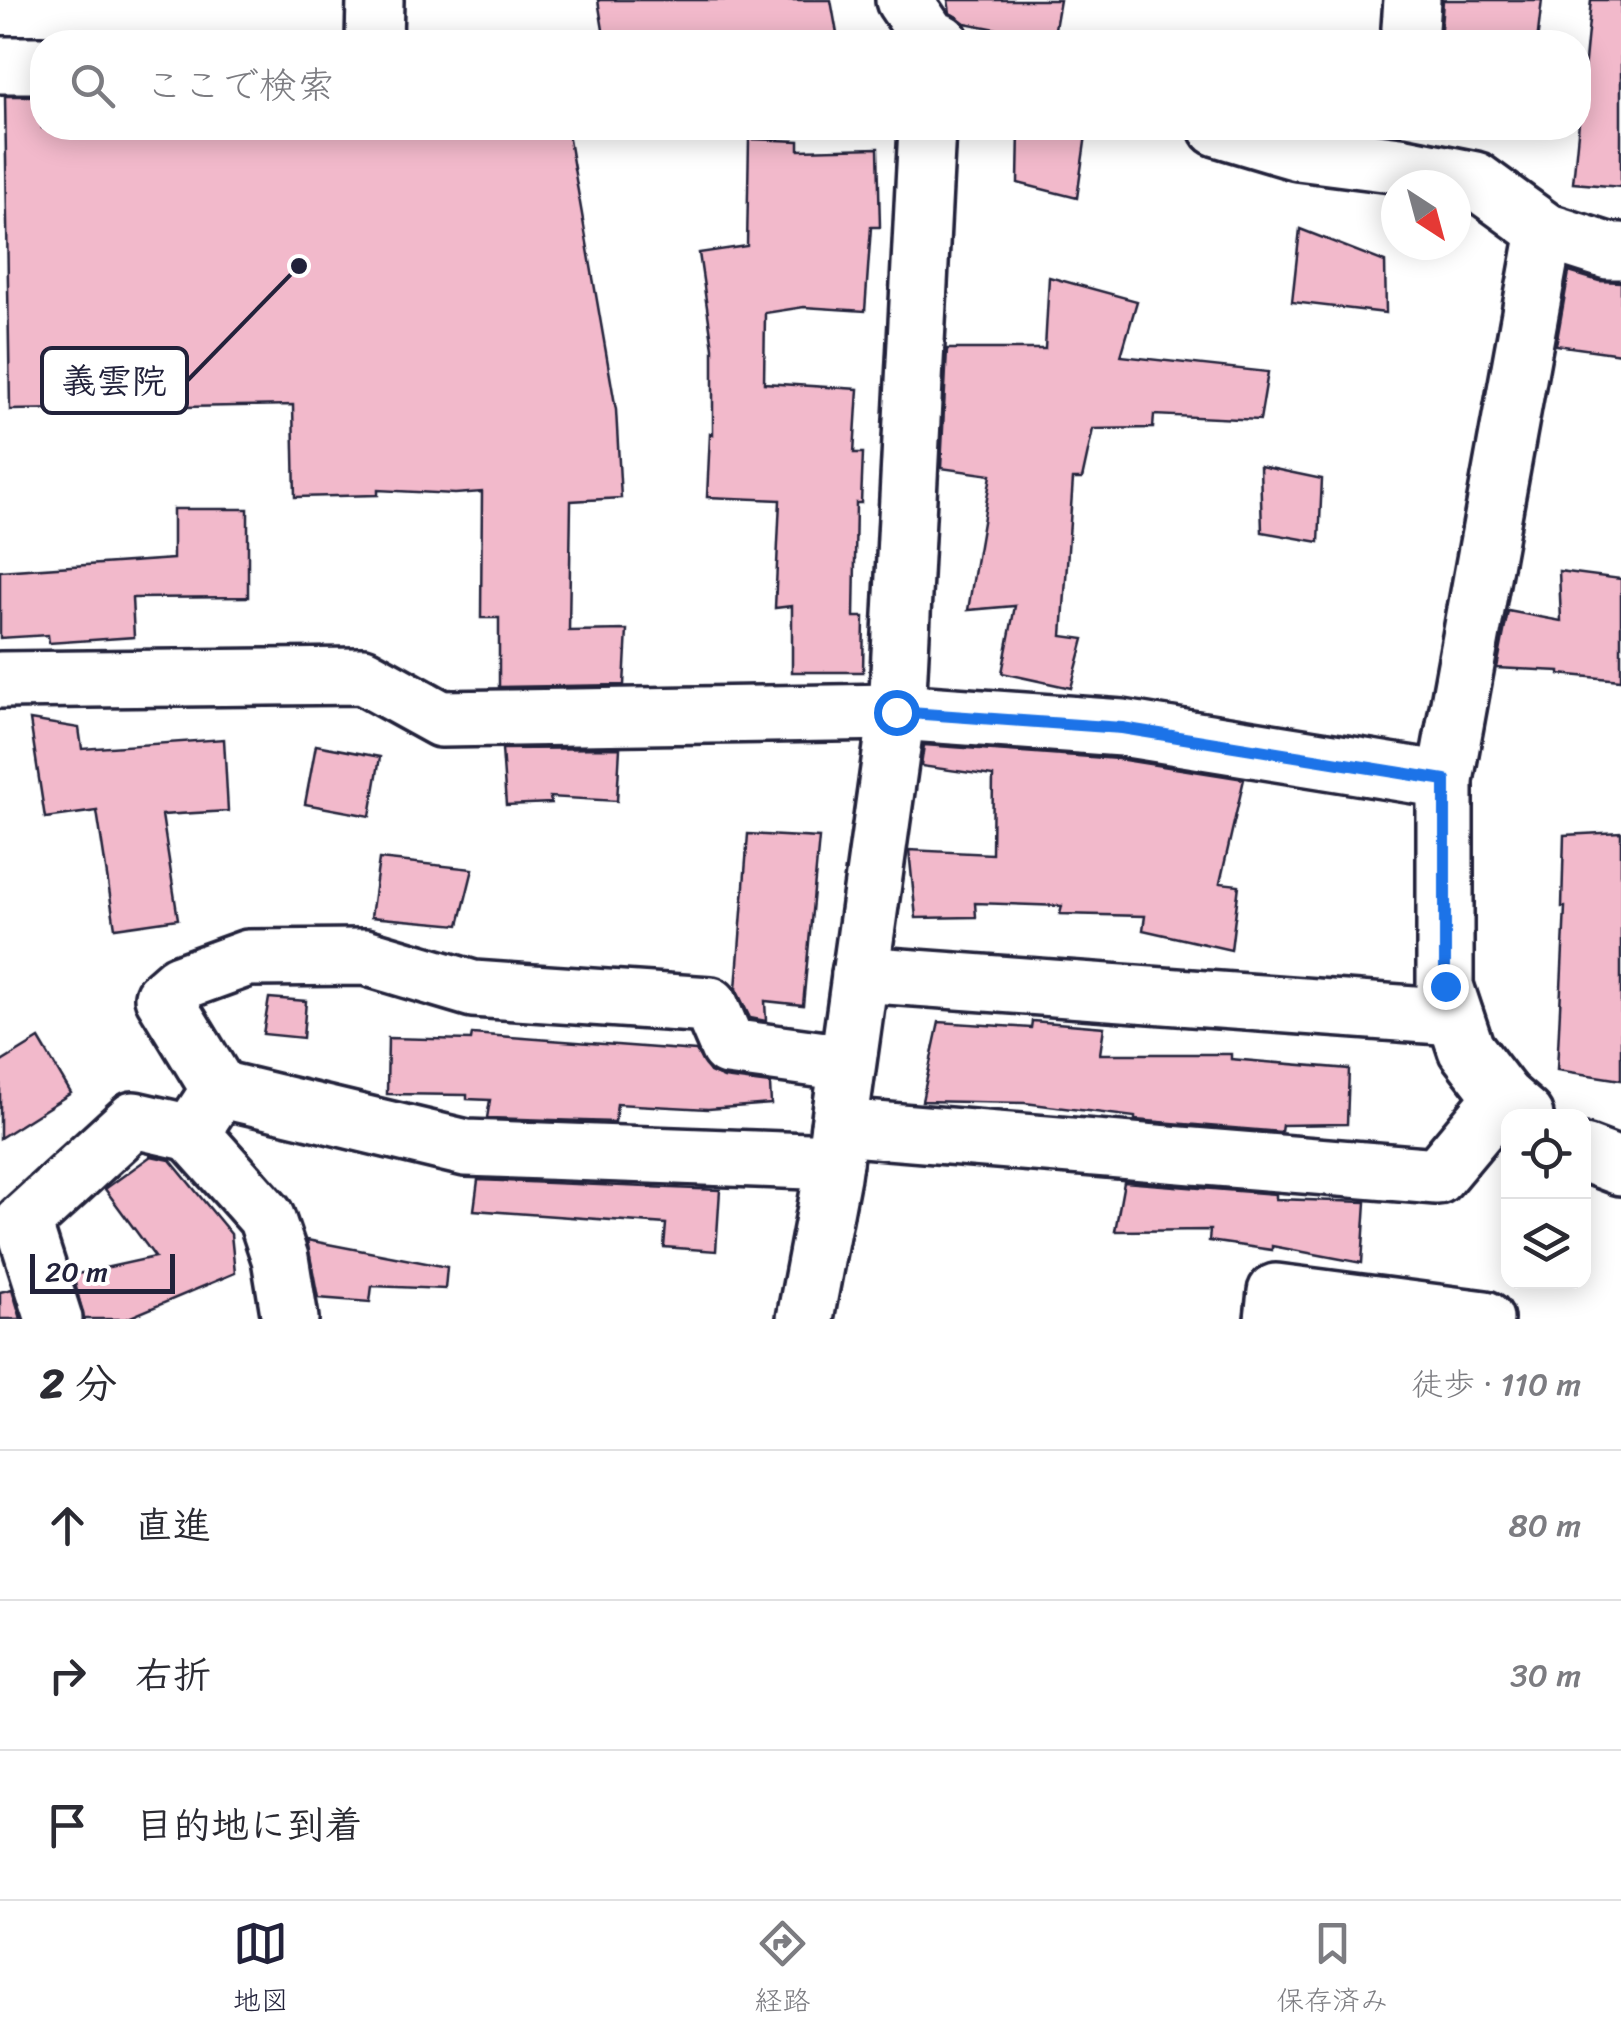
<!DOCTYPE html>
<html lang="ja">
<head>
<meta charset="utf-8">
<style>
	:root { --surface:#fff; --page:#f7f7f7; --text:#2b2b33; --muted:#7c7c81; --line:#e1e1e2; --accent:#22223b }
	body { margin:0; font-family:Sriracha,"Klee One",sans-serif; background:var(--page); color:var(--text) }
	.controls { position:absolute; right:30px; bottom:30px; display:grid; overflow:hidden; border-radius:20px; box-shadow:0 5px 25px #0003 }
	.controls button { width:90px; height:90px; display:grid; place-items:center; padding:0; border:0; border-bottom:2px solid var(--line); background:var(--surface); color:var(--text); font:50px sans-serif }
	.compass { position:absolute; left:1381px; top:170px; width:90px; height:90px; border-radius:50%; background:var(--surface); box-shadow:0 5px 25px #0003; rotate:144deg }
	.scale { position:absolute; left:30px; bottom:25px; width:145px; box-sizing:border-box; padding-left:10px; border:5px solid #22223b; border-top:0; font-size:28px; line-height:35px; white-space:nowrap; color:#22223b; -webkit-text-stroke:8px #fff; paint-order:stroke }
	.stop { position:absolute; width:30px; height:30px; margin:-22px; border:8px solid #1a73e8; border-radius:50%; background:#fff }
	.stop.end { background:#1a73e8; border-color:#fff; box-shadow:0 2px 10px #0008 }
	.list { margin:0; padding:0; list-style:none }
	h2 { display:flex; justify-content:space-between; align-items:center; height:130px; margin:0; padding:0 40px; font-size:42px }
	h2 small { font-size:32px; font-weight:400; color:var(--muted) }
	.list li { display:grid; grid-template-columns:65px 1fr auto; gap:30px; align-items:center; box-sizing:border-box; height:150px; padding:0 40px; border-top:2px solid var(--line) }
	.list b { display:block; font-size:38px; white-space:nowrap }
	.list em { font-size:32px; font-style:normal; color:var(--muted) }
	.icon { flex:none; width:55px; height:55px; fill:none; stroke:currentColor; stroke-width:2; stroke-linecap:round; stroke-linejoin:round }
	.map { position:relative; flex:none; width:1621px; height:1319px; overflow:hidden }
	.search { position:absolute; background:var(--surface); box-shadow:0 5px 25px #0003; left:30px; right:30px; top:30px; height:110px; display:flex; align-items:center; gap:25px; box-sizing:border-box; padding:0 35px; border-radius:40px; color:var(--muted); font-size:38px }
	.sheet { height:580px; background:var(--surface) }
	nav { display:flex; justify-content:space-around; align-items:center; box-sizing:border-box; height:140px; border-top:2px solid var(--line); background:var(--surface); font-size:28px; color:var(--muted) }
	nav a { display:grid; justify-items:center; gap:5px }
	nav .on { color:var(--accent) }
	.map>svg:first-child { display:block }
</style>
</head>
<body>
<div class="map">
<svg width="1621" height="1319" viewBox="0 0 1621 1319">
	<rect width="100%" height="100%" fill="#fff"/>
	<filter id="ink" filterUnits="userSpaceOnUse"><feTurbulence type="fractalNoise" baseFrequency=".01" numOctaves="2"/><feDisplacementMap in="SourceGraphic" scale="20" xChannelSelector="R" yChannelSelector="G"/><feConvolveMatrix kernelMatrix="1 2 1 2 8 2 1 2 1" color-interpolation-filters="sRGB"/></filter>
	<g filter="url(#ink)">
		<g fill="#f2b9cb" stroke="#22223b" stroke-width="2.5">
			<polygon points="598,0 831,0 838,39 793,42 605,42"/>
			<polygon points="948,0 1060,0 1053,40 965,23 950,13"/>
			<polygon points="1443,0 1542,0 1537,42 1440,42"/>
			<polygon points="1591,0 1621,0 1621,187 1573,183"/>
			<polygon points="5,96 42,96 42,128 567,128 616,410 621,498 571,501 569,631 627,630 624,685 499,687 499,618 481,618 482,492 455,494 378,490 378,495 295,497 293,405 10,410"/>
			<polygon points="1019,128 1087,128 1077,198 1018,183"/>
			<polygon points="749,139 799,141 799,150 878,148 880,227 871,227 865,311 804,307 765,313 764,383 858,389 854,453 863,453 861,503 856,503 854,617 864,617 863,672 792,672 792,606 775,608 780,500 707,497 710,434 713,435 713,348 699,253 747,246"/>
			<polygon points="1300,229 1385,262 1386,313 1292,302"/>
			<polygon points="1569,272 1599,281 1621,282 1621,354 1556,345"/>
			<polygon points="1049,277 1137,301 1121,356 1268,372 1260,420 1154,415 1153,428 1093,429 1082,479 1073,479 1062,636 1084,639 1071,688 1002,673 1015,606 968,610 991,475 941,468 947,349 1045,349"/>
			<polygon points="1260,466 1322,479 1319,542 1262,532"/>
			<polygon points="173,509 248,509 248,597 132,598 134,637 49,643 48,635 0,638 0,571 173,559"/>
			<polygon points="1559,571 1621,579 1621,680 1560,674 1560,671 1497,668 1508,611 1561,621"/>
			<polygon points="30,720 79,728 82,749 224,739 228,811 162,815 178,919 115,928 97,811 45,818"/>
			<polygon points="316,745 380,757 370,816 305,804"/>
			<polygon points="924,745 1118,759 1244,779 1220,883 1239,885 1231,950 1143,930 1145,916 1060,914 1062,906 975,903 976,917 916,918 909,850 992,854 993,776 921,766"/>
			<polygon points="620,748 617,801 550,797 551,803 506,805 502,749"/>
			<polygon points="1621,832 1621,1080 1557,1070 1565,907 1562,907 1564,835"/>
			<polygon points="748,834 819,838 803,1005 765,1001 766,1021 750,1018 736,989"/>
			<polygon points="379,859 473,869 459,925 371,917"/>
			<polygon points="269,998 306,1001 303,1038 263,1034"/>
			<polygon points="1032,1021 1104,1027 1100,1054 1231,1054 1231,1059 1349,1069 1347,1124 1282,1125 1281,1132 1135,1120 1135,1117 1025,1103 922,1101 939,1022 1031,1028"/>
			<polygon points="472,1034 696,1051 710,1072 724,1078 770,1084 771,1104 708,1109 617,1104 615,1122 487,1118 490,1100 467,1099 467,1095 387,1094 388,1038 471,1040"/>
			<polygon points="39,1039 71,1093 0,1138 0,1063"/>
			<polygon points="151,1156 170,1160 231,1234 235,1273 126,1319 84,1319 73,1275 155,1257 105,1189"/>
			<polygon points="478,1180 720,1190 716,1251 664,1247 666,1224 474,1210"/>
			<polygon points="1124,1182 1276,1194 1276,1199 1366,1202 1362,1263 1272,1246 1272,1250 1209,1241 1210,1230 1115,1231"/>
			<polygon points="307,1240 447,1267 445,1289 372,1286 370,1302 318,1298"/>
			<polygon points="12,1289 21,1319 0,1319 0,1292"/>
		</g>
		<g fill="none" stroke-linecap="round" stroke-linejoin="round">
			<g stroke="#22223b" stroke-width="62">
				<g id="street">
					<polyline points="904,0 931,40 941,42"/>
					<polyline points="374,42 375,0"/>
					<polyline points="1409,42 1412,0"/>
					<polyline points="0,65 42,65"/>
					<polyline points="1217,128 1298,152 1400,165 1475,180 1545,231 1608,251 1621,251"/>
					<polyline points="0,680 363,676 441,719 897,712 1122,728 1445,780"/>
					<polyline points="860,974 1455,1017"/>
					<polyline points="210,1104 191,1133 266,1217 280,1258 290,1319"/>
					<polyline points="1525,1116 1503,1097 1466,1049 1445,986 1445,780 1545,231"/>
					<polyline points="839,1127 1437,1176 1503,1097"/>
					<polyline points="1584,1153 1621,1167"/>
					<polyline points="834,1162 466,1148 219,1089 163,997 179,983 248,958 365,957 473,989 710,1005 728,1047 847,1063"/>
					<polyline points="54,1319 23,1222 134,1120 191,1133"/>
					<polyline points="805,1319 832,1176 897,712 927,128"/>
					<polyline points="1273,1319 1276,1292 1485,1319"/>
				</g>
			</g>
			<use href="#street" stroke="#fff" stroke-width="55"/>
		</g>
	</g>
	<g fill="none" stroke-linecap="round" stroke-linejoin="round" filter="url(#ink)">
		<polyline stroke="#1a73e8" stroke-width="12" points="896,712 1122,728 1445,780 1445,986"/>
	</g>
	<path fill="none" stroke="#22223b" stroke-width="4" d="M299 266L187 381"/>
	<circle fill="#22223b" stroke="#fff" stroke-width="4" cx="299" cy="266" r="10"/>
	<rect fill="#fff" stroke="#22223b" stroke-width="4" x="42" y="348" width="145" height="65" rx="10"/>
	<g font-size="35" text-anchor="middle" font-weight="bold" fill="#22223b">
		<text x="114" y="393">義雲院</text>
	</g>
</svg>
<div class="controls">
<button><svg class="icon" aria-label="locate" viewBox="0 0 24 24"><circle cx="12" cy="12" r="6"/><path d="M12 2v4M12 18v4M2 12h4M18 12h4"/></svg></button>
<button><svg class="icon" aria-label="layers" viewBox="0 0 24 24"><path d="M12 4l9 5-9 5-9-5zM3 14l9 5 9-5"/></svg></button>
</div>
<svg class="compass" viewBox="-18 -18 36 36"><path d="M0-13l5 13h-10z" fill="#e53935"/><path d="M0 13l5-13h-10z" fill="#7c7c81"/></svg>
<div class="scale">20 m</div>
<div class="stop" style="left:896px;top:712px"></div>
<div class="stop end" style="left:1445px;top:986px"></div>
<div class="search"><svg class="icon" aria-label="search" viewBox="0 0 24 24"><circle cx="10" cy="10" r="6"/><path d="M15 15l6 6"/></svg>ここで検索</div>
</div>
<section class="sheet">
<h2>2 分<small>徒歩 · 110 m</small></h2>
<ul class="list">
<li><svg class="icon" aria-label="ahead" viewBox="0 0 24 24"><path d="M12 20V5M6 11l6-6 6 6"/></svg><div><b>直進</b></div><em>80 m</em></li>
<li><svg class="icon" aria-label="right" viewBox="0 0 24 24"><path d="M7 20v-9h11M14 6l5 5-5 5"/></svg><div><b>右折</b></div><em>30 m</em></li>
<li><svg class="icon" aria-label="arrive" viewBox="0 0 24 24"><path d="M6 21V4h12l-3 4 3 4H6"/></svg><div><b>目的地に到着</b></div></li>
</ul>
</section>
<nav>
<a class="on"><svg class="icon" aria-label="map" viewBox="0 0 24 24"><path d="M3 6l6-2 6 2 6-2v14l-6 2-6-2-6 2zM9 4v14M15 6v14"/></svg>地図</a>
<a><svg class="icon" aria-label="directions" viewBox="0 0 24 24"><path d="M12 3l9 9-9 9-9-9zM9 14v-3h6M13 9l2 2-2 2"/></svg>経路</a>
<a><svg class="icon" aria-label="saved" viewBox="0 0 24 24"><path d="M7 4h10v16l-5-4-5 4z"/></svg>保存済み</a>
</nav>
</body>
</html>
